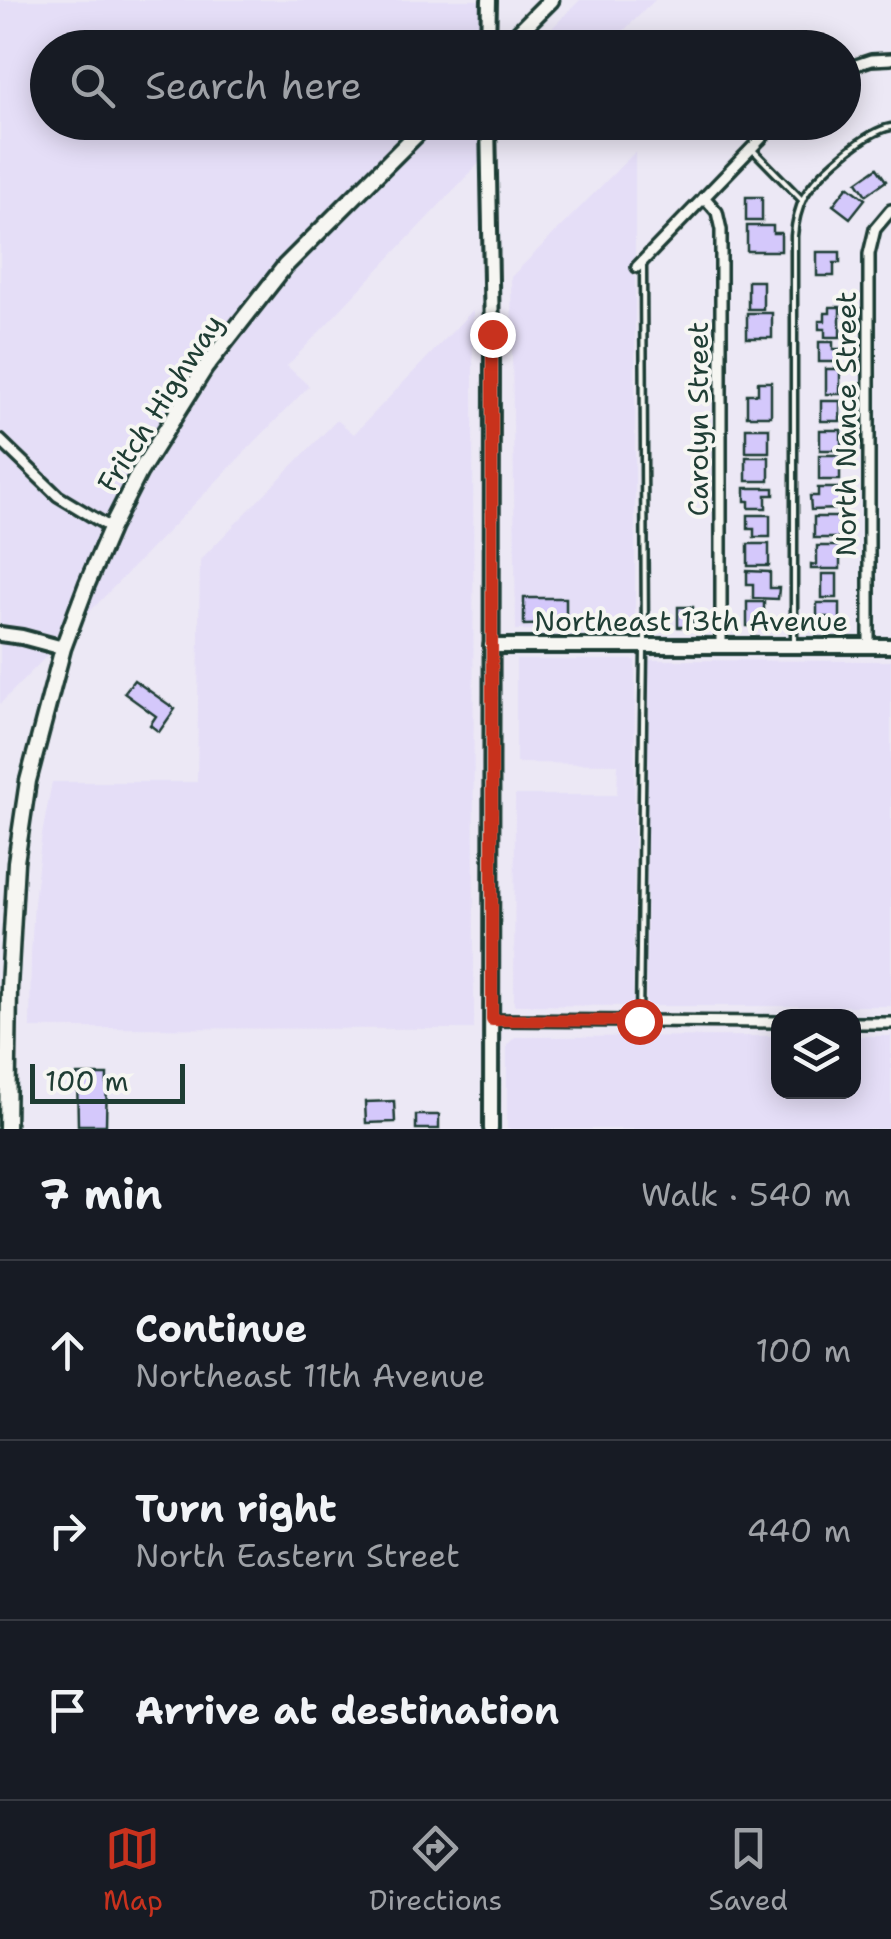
<!DOCTYPE html>
<html lang="en">
<head>
<meta charset="utf-8">
<style>
	:root { --surface:#171b24; --page:#242831; --text:#f1f3f6; --muted:#9ea1a6; --line:#363941; --accent:#c8321e }
	body { margin:0; font-family:"Shantell Sans",sans-serif; background:var(--page); color:var(--text) }
	.controls { position:absolute; right:30px; bottom:30px; display:grid; overflow:hidden; border-radius:20px; box-shadow:0 5px 25px #0003 }
	.controls button { width:90px; height:90px; display:grid; place-items:center; padding:0; border:0; border-bottom:2px solid var(--line); background:var(--surface); color:var(--text); font:50px sans-serif }
	.scale { position:absolute; left:30px; bottom:25px; width:155px; box-sizing:border-box; padding-left:10px; border:5px solid #1f3d34; border-top:0; font-size:28px; line-height:35px; white-space:nowrap; color:#1f3d34; -webkit-text-stroke:8px #f6f6f2; paint-order:stroke }
	.stop { position:absolute; width:30px; height:30px; margin:-22px; border:8px solid #c8321e; border-radius:50%; background:#fff }
	.stop.end { background:#c8321e; border-color:#fff; box-shadow:0 2px 10px #0008 }
	.list { margin:0; padding:0; list-style:none }
	h2 { display:flex; justify-content:space-between; align-items:center; height:130px; margin:0; padding:0 40px; font-size:42px }
	h2 small { font-size:32px; font-weight:400; color:var(--muted) }
	.list li { display:grid; grid-template-columns:65px 1fr auto; gap:30px; align-items:center; box-sizing:border-box; height:180px; padding:0 40px; border-top:2px solid var(--line) }
	.list b { display:block; font-size:38px; white-space:nowrap }
	.list p { margin:0; font-size:32px; white-space:nowrap; color:var(--muted) }
	.list em { font-size:32px; font-style:normal; color:var(--muted) }
	.icon { flex:none; width:55px; height:55px; fill:none; stroke:currentColor; stroke-width:2; stroke-linecap:round; stroke-linejoin:round }
	.map { position:relative; flex:none; width:891px; height:1129px; overflow:hidden }
	.search { position:absolute; background:var(--surface); box-shadow:0 5px 25px #0003; left:30px; right:30px; top:30px; height:110px; display:flex; align-items:center; gap:25px; box-sizing:border-box; padding:0 35px; border-radius:55px; color:var(--muted); font-size:38px }
	.sheet { height:670px; background:var(--surface) }
	nav { display:flex; justify-content:space-around; align-items:center; box-sizing:border-box; height:140px; border-top:2px solid var(--line); background:var(--surface); font-size:28px; color:var(--muted) }
	nav a { display:grid; justify-items:center; gap:5px }
	nav .on { color:var(--accent) }
	.map>svg:first-child { display:block }
</style>
</head>
<body>
<div class="map">
<svg width="891" height="1129" viewBox="0 0 891 1129">
	<rect width="100%" height="100%" fill="#ece8f5"/>
	<filter id="ink" filterUnits="userSpaceOnUse"><feTurbulence type="fractalNoise" baseFrequency=".01" numOctaves="2"/><feDisplacementMap in="SourceGraphic" scale="20" xChannelSelector="R" yChannelSelector="G"/><feConvolveMatrix kernelMatrix="1 2 1 2 8 2 1 2 1" color-interpolation-filters="sRGB"/></filter>
	<g filter="url(#ink)">
		<g fill="#e5def7">
			<polygon points="0,0 485,0 485,47 48,48 48,122 485,123 485,157 287,366 309,386 0,704"/>
			<polygon points="580,0 655,0 607,47 533,47"/>
			<polygon points="635,152 635,630 516,630 511,277"/>
			<polygon points="473,310 474,1029 30,1028 31,953 34,903 41,840 52,782 197,782 200,560 337,420 354,434"/>
			<polygon points="516,660 635,660 633,1006 514,1005 515,795 617,795 618,764 516,763"/>
			<polygon points="648,660 891,661 891,1006 646,1006"/>
			<polygon points="778,1036 778,1092 854,1092 854,1036 891,1036 891,1129 507,1129 507,1045 515,1037"/>
		</g>
		<g fill="#d4c8fb" stroke="#1f3d34" stroke-width="2.5">
			<polygon points="877,168 886,181 866,195 857,182"/>
			<polygon points="848,186 865,199 850,218 833,205"/>
			<rect x="746" y="197" width="16" height="24"/>
			<polygon points="747,226 773,226 773,233 781,233 781,251 747,251"/>
			<polygon points="817,252 840,252 840,263 834,263 834,276 817,276"/>
			<rect x="748" y="281" width="15" height="28"/>
			<polygon points="830,307 840,307 840,337 825,337 825,329 819,329 819,321 825,321 825,313 830,313"/>
			<rect x="747" y="313" width="25" height="25"/>
			<polygon points="819,342 833,342 833,349 840,349 840,362 819,362"/>
			<rect x="826" y="369" width="14" height="25"/>
			<polygon points="758,382 771,382 771,416 747,416 747,394 758,394"/>
			<rect x="821" y="401" width="19" height="20"/>
			<rect x="746" y="428" width="23" height="24"/>
			<rect x="820" y="430" width="21" height="20"/>
			<rect x="819" y="455" width="21" height="25"/>
			<rect x="746" y="457" width="23" height="24"/>
			<polygon points="745,488 774,488 774,495 766,495 766,508 749,508 749,501 745,501"/>
			<polygon points="818,488 839,488 840,509 811,510 810,496 818,496"/>
			<polygon points="748,515 770,515 770,537 754,537 754,529 748,529"/>
			<rect x="814" y="517" width="25" height="21"/>
			<rect x="748" y="544" width="21" height="22"/>
			<polygon points="817,546 840,546 840,569 811,569 811,564 817,565"/>
			<polygon points="747,571 770,572 770,588 779,588 778,599 753,598 753,584 747,584"/>
			<rect x="822" y="574" width="15" height="24"/>
			<polygon points="524,598 566,598 566,624 524,625"/>
			<rect x="747" y="602" width="17" height="24"/>
			<polygon points="817,603 840,603 840,626 828,626 828,617 817,617"/>
			<rect x="678" y="607" width="15" height="20"/>
			<polygon points="134,680 175,709 159,732 150,725 156,716 124,693"/>
			<polygon points="77,1075 107,1075 106,1125 78,1125"/>
			<polygon points="394,1101 395,1122 366,1123 365,1102"/>
			<rect x="416" y="1115" width="23" height="14"/>
		</g>
		<g fill="none" stroke-linecap="round" stroke-linejoin="round">
			<g stroke="#1f3d34" stroke-width="11">
				<g id="lane">
					<polyline points="753,150 802,200"/>
					<polyline points="643,266 645,641"/>
					<path d="M 794,641 L 794,236 C 795,223 798,209 804,197 C 816,175 866,131 891,127"/>
					<polyline points="639,1021 644,651"/>
				</g>
			</g>
			<g stroke="#1f3d34" stroke-width="16">
				<g id="street">
					<polyline points="844,69 871,60 891,59"/>
					<polyline points="704,197 717,212 721,230 721,646"/>
					<polyline points="637,267 777,122"/>
					<polyline points="0,440 58,496 111,528"/>
					<polyline points="869,646 869,254 875,229 891,210"/>
					<polyline points="491,1020 778,1022"/>
					<polyline points="854,1023 891,1023"/>
				</g>
			</g>
			<g stroke="#1f3d34" stroke-width="20">
				<g id="secondary">
					<polyline points="488,48 489,0"/>
					<polyline points="488,122 492,334 491,1129"/>
					<polyline points="0,634 22,637 63,648"/>
					<polyline points="491,646 891,646"/>
				</g>
			</g>
			<g stroke="#1f3d34" stroke-width="21">
				<g id="primary">
					<polyline points="503,48 551,0"/>
					<polyline points="7,1129 9,987 16,862 28,781 63,648 87,584 111,528 139,473 205,368 285,266 429,122"/>
				</g>
			</g>
			<use href="#lane" stroke="#f6f6f2" stroke-width="4"/>
			<use href="#street" stroke="#f6f6f2" stroke-width="9"/>
			<use href="#secondary" stroke="#f6f6f2" stroke-width="12"/>
			<use href="#primary" stroke="#f6f6f2" stroke-width="14"/>
		</g>
	</g>
	<g fill="none" stroke-linecap="round" stroke-linejoin="round" filter="url(#ink)">
		<polyline stroke="#c8321e" stroke-width="12" points="492,334 492,1020 639,1021"/>
	</g>
	<g text-anchor="middle" dominant-baseline="central" stroke-width="8" stroke-linejoin="round" paint-order="stroke">
		<g font-size="28" fill="#1f3d34" stroke="#f6f6f2">
			<text transform="translate(160 403) rotate(-57)">Fritch Highway</text>
			<text transform="translate(698 419) rotate(-90)">Carolyn Street</text>
			<text transform="translate(846 424) rotate(-90)">North Nance Street</text>
			<text x="691" y="621">Northeast 13th Avenue</text>
		</g>
	</g>
</svg>
<div class="controls">
<button><svg class="icon" aria-label="layers" viewBox="0 0 24 24"><path d="M12 4l9 5-9 5-9-5zM3 14l9 5 9-5"/></svg></button>
</div>
<div class="scale">100 m</div>
<div class="stop" style="left:639px;top:1021px"></div>
<div class="stop end" style="left:492px;top:334px"></div>
<div class="search"><svg class="icon" aria-label="search" viewBox="0 0 24 24"><circle cx="10" cy="10" r="6"/><path d="M15 15l6 6"/></svg>Search here</div>
</div>
<section class="sheet">
<h2>7 min<small>Walk · 540 m</small></h2>
<ul class="list">
<li><svg class="icon" aria-label="ahead" viewBox="0 0 24 24"><path d="M12 20V5M6 11l6-6 6 6"/></svg><div><b>Continue</b><p>Northeast 11th Avenue</p></div><em>100 m</em></li>
<li><svg class="icon" aria-label="right" viewBox="0 0 24 24"><path d="M7 20v-9h11M14 6l5 5-5 5"/></svg><div><b>Turn right</b><p>North Eastern Street</p></div><em>440 m</em></li>
<li><svg class="icon" aria-label="arrive" viewBox="0 0 24 24"><path d="M6 21V4h12l-3 4 3 4H6"/></svg><div><b>Arrive at destination</b></div></li>
</ul>
</section>
<nav>
<a class="on"><svg class="icon" aria-label="map" viewBox="0 0 24 24"><path d="M3 6l6-2 6 2 6-2v14l-6 2-6-2-6 2zM9 4v14M15 6v14"/></svg>Map</a>
<a><svg class="icon" aria-label="directions" viewBox="0 0 24 24"><path d="M12 3l9 9-9 9-9-9zM9 14v-3h6M13 9l2 2-2 2"/></svg>Directions</a>
<a><svg class="icon" aria-label="saved" viewBox="0 0 24 24"><path d="M7 4h10v16l-5-4-5 4z"/></svg>Saved</a>
</nav>
</body>
</html>
